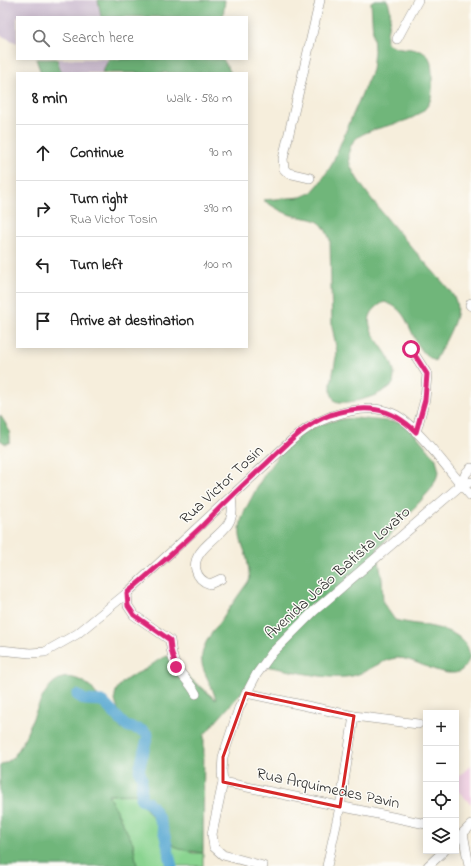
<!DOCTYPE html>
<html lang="en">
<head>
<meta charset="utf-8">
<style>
	:root { --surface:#fff; --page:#f2f2f2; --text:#222; --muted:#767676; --line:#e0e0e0 }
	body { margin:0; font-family:"Indie Flower",sans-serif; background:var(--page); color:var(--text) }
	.controls { position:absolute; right:12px; bottom:12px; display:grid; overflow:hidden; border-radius:0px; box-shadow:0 2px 10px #0003 }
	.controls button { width:36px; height:36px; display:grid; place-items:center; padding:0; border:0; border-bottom:1px solid var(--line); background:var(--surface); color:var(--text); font:20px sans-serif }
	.stop { position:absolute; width:12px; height:12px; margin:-9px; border:3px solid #db2777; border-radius:50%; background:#fff }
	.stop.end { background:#db2777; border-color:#fff; box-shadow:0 1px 4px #0008 }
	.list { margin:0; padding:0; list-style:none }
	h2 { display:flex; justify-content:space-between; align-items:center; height:52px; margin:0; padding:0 16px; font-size:17px }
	h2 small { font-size:13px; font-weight:400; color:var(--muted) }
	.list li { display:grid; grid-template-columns:26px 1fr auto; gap:12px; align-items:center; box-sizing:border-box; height:56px; padding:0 16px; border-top:1px solid var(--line) }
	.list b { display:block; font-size:15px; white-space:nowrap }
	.list p { margin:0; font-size:13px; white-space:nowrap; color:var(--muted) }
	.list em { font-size:13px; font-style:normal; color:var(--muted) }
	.icon { flex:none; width:22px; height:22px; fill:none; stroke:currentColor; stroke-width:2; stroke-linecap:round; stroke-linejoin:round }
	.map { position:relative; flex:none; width:471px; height:866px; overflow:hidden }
	.search { position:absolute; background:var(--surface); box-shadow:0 2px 10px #0003; left:16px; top:16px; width:232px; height:44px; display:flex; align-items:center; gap:10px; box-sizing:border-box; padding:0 14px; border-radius:0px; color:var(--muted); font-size:15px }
	.panel { position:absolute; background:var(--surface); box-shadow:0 2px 10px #0003; left:16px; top:72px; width:232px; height:276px; border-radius:0px }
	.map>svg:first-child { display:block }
</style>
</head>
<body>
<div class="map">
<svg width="471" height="866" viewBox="0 0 471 866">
	<rect width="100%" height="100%" fill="#fdfcf7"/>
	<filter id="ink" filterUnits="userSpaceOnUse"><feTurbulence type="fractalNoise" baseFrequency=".025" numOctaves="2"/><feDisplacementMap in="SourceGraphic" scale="8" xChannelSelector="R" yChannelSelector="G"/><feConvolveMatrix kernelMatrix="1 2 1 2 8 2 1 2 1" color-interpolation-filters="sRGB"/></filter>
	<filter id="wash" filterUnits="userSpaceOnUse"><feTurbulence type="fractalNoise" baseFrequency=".012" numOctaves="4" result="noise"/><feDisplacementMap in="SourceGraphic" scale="16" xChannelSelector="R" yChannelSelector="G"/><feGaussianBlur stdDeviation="0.9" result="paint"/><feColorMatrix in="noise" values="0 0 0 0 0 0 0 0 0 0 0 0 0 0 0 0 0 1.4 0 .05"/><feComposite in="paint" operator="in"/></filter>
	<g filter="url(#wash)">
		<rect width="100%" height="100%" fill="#f6eedc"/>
		<polygon fill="#f1d0e3" points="471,765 471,804 456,789 456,779"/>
		<g fill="#cebed1">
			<polygon points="0,0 98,0 101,17 17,17 17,43 0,35"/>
			<polygon points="57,59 109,59 102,73 61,73"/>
		</g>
		<polygon fill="#8ad490" stroke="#5a805e" points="135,794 173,845 193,853 203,853 203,866 137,866 133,843 108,795"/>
		<g fill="#6fb67a" stroke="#4d7052">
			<polygon points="98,0 225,0 223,17 101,17"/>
			<path d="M 375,0 L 387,0 C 395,15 385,27 387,43 C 399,52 417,45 427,55 C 432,60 432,72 432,78 C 432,87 433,97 428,105 C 409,134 344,119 349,160 C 351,183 427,264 446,286 C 450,291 455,297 456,302 C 461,318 442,346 435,361 C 430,358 424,354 421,349 C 408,331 408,308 384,302 C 350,321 385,344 392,365 C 395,372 394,377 393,384 C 383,395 349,406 335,401 L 331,393 L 331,384 L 337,352 L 332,326 L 330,240 C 321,215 313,221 291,215 C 281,212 271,205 263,200 L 301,197 L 312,192 L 319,184 L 331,166 L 372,70 L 374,51 L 371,2 Z"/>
			<polygon points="36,59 57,59 61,73 41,73"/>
			<polygon points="109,59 223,59 231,73 102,73"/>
			<path d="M 0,415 C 6,424 11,431 10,442 L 6,444 L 0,440 Z"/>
			<path d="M 355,418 L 406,423 L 436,459 L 439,472 L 432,488 L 377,550 L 382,579 L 383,603 L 395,620 C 417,626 459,625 468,649 C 470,653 470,660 467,663 C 464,669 460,673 453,673 C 438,675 411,657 397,658 C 382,659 367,673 352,676 C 329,681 290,670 265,666 L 204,735 L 203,853 L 179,849 L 173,845 L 136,794 L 108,795 L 133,843 L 137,866 L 0,866 L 0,766 C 4,763 10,761 13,757 C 36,734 40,649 91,687 L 122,730 C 122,719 119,713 116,704 C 110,686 129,677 142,671 C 151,667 158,658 168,656 L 180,670 L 216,700 C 209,673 192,666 209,637 L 250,579 C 249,572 248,563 246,555 C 243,546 239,539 240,529 C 241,514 250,502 256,489 C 279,448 305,420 355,418 Z"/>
		</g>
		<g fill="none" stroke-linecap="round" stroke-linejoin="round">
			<path stroke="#56a7d1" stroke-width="11" d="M 77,695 L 85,700 L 102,701 L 125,725 C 132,730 142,727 148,735 L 139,770 L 142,778 L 141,799 C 144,801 147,801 149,803 C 165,821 166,845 172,866"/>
		</g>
	</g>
	<g filter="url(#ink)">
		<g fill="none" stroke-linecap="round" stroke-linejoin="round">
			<g stroke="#908c84" stroke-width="10">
				<g id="minor">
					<polyline points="397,39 418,0"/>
					<polyline points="310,178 288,173 284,169 283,159 320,0"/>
					<polyline points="471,303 470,305 471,306"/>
					<polyline points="411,349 427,374 425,399 416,432"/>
					<polyline points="461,485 466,473 471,468"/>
					<path d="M 221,579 L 210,584 C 203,582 198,578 196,570 C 191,551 219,538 228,524 C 234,515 232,506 231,497"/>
					<path d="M 127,593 L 128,606 L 134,615 L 170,640 C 171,649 172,660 177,668 C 183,677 191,684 196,694"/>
					<path d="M 0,650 L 30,653 L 45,652 L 77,634 L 127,593 L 293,439 C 311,424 327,416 350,411 C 365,408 380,407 394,414 C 416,424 453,476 471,496"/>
					<polyline points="246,693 354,716 418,724"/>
					<polyline points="223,782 426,824"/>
					<polyline points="463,833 469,866"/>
					<polyline points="456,840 471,825"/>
					<polyline points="263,866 223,855 214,847 212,834 223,782 222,772 223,757 239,708 256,675 272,653 314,611 461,485 471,482"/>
					<polyline points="327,866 340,807 354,716"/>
					<polyline points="428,866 444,851"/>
				</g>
			</g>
			<use href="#minor" stroke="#fff" stroke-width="9"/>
		</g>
	</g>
	<g fill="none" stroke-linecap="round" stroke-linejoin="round" filter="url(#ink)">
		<path stroke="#db2777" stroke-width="5" d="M 176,667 L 171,650 L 170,640 L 134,615 L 128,606 L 127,593 C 152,571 178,549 202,526 C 223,504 245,483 267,463 C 286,445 305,424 330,415 C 364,404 390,406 416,432 L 425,400 L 427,374 L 411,349"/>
	</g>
	<path fill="none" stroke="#d62828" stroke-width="3" stroke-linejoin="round" d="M 246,693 L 354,716 L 340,807 L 223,782 L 223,757 Z"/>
	<g text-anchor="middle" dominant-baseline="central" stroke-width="3" stroke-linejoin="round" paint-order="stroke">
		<g font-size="16" fill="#2b2b2b" stroke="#fdfcf7">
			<text transform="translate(222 485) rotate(-43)">Rua Victor Tosin</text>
			<text transform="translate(338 573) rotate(-42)">Avenida João Batista Lovato</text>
			<text transform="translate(328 789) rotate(12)">Rua Arquimedes Pavin</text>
		</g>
	</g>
</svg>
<div class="controls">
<button>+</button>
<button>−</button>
<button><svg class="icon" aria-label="locate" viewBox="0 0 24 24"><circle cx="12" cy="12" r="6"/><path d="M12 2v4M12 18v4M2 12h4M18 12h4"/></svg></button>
<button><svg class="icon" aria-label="layers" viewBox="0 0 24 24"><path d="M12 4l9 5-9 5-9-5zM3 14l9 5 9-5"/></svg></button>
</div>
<div class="stop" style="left:411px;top:349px"></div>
<div class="stop end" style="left:176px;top:667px"></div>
<div class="search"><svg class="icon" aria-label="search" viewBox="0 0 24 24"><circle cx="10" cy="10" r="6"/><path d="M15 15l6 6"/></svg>Search here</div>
<section class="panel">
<h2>8 min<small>Walk · 580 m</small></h2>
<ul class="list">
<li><svg class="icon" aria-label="ahead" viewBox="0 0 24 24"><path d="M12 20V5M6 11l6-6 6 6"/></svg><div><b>Continue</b></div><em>90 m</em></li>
<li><svg class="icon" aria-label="right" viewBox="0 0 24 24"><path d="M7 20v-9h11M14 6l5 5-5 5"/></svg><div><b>Turn right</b><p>Rua Victor Tosin</p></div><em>390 m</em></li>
<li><svg class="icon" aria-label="left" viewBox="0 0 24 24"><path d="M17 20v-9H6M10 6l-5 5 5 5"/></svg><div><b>Turn left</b></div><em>100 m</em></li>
<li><svg class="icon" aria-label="arrive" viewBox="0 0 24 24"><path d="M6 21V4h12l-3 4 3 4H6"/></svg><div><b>Arrive at destination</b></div></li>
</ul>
</section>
</div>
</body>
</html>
